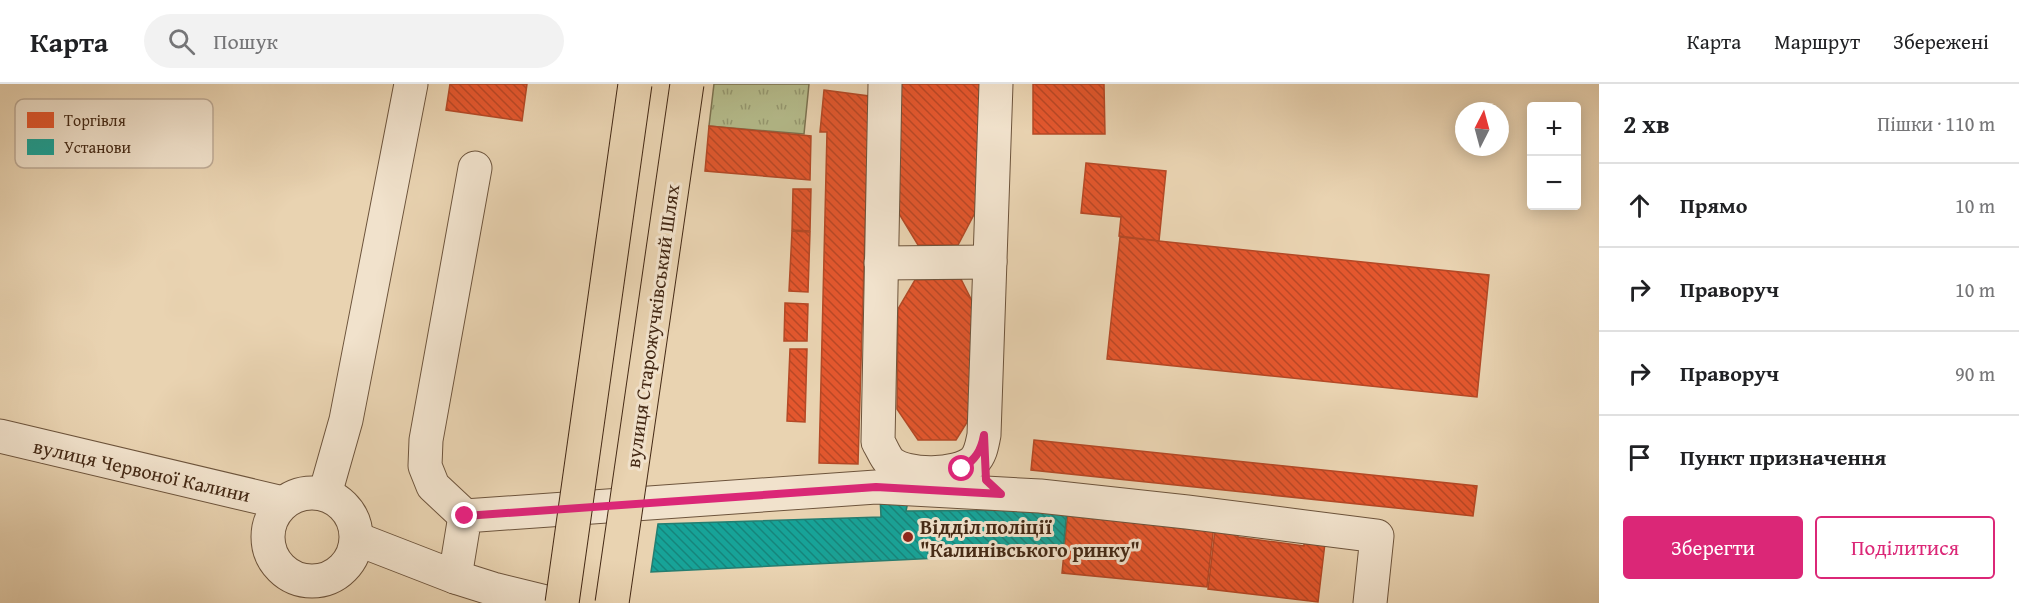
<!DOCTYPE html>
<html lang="uk">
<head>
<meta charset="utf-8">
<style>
	:root { --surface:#fff; --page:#f2f2f2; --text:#202124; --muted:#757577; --line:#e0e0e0; --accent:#db2777 }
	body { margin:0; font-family:"Gentium Book Plus",serif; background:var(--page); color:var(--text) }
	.controls { position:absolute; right:18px; top:18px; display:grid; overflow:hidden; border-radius:6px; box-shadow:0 3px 15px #0003 }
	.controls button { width:54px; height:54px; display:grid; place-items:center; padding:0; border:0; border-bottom:2px solid var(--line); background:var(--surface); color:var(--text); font:30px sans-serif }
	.compass { position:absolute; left:1455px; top:18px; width:54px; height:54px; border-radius:50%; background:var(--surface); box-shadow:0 3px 15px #0003; rotate:6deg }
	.stop { position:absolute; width:18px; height:18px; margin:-14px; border:4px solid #db2777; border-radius:50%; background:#fff }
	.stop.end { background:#db2777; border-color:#fff; box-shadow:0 2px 6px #0008 }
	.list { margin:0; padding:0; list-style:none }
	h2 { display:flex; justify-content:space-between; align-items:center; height:78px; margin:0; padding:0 24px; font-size:26px }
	h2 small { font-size:20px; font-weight:400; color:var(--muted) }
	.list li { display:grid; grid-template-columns:39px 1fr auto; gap:18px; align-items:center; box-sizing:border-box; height:84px; padding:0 24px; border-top:2px solid var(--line) }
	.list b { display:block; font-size:22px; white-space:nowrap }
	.list em { font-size:20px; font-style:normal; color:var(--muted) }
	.actions { display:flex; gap:12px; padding:18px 24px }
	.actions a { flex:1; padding:14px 0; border:2px solid var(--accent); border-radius:6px; text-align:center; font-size:21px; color:var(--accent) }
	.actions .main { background:var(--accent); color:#fff }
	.icon { flex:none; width:33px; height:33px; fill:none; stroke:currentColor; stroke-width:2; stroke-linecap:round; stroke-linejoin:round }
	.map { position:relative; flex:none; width:1599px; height:519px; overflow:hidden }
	header { display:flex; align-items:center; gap:36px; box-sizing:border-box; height:84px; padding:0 30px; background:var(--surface); border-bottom:2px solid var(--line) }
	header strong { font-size:28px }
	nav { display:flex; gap:33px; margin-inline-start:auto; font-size:21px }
	.search { width:420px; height:54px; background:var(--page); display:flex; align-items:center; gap:15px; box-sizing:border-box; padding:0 21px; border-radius:33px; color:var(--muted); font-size:22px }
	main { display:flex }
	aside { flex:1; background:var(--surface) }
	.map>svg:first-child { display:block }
</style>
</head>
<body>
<header>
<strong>Карта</strong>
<div class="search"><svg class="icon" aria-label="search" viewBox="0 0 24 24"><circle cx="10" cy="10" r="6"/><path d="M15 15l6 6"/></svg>Пошук</div>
<nav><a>Карта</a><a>Маршрут</a><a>Збережені</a></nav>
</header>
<main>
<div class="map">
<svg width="1599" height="519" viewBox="0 0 1599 519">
	<defs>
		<pattern id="grass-tufts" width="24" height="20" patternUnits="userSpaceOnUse" patternTransform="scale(1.5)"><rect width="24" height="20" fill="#b5bc8c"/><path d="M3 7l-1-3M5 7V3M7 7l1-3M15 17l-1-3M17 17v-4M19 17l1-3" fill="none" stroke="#959971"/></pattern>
		<pattern id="shops-back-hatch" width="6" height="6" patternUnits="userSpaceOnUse" patternTransform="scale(1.5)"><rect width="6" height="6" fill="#e4572e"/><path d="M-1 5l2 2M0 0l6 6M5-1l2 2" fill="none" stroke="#ba4826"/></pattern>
		<pattern id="public-back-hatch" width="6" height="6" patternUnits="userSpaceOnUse" patternTransform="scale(1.5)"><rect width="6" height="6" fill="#17a398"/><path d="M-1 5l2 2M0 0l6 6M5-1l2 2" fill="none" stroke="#16857b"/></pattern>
	</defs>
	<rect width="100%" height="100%" fill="#e9d3b1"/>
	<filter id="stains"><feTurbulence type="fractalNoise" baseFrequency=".00333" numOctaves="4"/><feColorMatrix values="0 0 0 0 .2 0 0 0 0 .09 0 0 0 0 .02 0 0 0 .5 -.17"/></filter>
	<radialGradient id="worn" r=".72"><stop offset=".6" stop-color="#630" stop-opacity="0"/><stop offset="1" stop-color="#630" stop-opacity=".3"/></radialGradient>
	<polygon fill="url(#grass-tufts)" stroke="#7c7250" stroke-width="1.5" points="714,0 809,0 804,50 709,42"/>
	<g fill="url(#shops-back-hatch)" stroke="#b44926" stroke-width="1.5">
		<polygon points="450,0 527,0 522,37 446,26"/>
		<polygon points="898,0 983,0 979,121 958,161 918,161 895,123"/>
		<polygon points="1033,0 1104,0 1105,50 1033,50"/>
		<polygon points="824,6 869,12 858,380 819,379 827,48 820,48"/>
		<polygon points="709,42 811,52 810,96 705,87"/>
		<polygon points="1086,79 1166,87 1159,157 1119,152 1121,133 1081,129"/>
		<polygon points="793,105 811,105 810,147 792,146"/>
		<polygon points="792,147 810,148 808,208 789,207"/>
		<polygon points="1120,153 1489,191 1477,313 1107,275"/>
		<polygon points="961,195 977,227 974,327 956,356 918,356 897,325 898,225 915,196"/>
		<polygon points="785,219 808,220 807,257 784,257"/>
		<polygon points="790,265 807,265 805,338 787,337"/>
		<polygon points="1034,356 1477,402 1473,432 1031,386"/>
		<polygon points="1068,427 1214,441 1207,503 1062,489"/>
		<polygon points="1215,446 1238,449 1238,453 1304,462 1304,457 1325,459 1318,518 1208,505"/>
	</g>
	<polygon fill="url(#public-back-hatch)" stroke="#247e71" stroke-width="1.5" points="880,412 909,413 906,427 1067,426 1063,468 651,488 658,440 881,433"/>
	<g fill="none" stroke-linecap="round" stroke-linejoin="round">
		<g stroke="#6d543c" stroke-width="35">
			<g id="minor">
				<path d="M 885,0 L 878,358 C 882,364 885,373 890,378 C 907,393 957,392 974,377 C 981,370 982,360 984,351 L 996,0"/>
				<polyline points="881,179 990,178"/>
				<polyline points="0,352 283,419"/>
				<circle cx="312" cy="453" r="44"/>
				<polyline points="325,410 346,336 411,0"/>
				<polyline points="465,432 433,402 425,382 426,356 475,84"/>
				<polyline points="357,455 455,493 493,505 550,519"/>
				<polyline points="455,493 465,432 876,403 1040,412 1187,428 1377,452 1370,519"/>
			</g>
		</g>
		<use href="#minor" stroke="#f1e2cc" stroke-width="33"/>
		<g stroke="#442915" stroke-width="35" stroke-linecap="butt">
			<g id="major-bridge">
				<polyline points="562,519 635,0"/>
				<polyline points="612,519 687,0"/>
			</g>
		</g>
		<use href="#major-bridge" stroke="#e9d3b1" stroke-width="33"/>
	</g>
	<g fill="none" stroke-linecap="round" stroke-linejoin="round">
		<path stroke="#db2777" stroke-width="8" d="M 465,432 L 876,403 L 1001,410 L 986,396 L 984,351 C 981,368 975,375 962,385"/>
	</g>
	<circle fill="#8f2418" stroke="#f1e2cc" stroke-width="2" cx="908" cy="453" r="6"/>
	<g text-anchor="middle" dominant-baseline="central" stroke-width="6" stroke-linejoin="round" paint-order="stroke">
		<g font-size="20" fill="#442915" stroke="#f1e2cc">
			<text transform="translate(652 242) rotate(-82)">вулиця Старожучківський Шлях</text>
			<text transform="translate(142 386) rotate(13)">вулиця Червоної Калини</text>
		</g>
		<g font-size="20" font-weight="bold" fill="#442915" stroke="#f1e2cc" text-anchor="start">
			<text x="920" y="442">Відділ поліції<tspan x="920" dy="23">"Калинівського ринку"</tspan></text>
		</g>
	</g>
	<rect x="15" y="15" width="198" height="69" rx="9" fill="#f1e2cc" stroke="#bdaa95" stroke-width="1.5"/>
	<rect x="27" y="28" width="27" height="16" fill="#e4572e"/>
	<rect x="27" y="55" width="27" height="16" fill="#17a398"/>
	<g font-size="16" fill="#442915">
		<text x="64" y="42">Торгівля</text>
		<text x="64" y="69">Установи</text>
	</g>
	<rect width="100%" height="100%" filter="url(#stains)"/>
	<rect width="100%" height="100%" fill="url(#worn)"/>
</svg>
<div class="controls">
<button>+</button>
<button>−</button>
</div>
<svg class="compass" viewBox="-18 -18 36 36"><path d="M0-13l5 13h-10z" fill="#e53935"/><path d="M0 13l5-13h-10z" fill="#757577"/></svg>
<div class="stop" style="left:962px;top:385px"></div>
<div class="stop end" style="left:465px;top:432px"></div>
</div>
<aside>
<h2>2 хв<small>Пішки · 110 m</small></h2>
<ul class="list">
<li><svg class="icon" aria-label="ahead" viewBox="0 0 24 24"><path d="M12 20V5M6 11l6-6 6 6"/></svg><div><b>Прямо</b></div><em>10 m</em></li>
<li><svg class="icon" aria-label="right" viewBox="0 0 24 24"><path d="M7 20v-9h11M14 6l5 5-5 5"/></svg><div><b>Праворуч</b></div><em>10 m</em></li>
<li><svg class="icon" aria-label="right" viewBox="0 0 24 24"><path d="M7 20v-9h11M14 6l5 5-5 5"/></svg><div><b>Праворуч</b></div><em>90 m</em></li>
<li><svg class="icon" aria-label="arrive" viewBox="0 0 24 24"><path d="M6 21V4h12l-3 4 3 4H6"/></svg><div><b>Пункт призначення</b></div></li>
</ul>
<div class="actions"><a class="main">Зберегти</a><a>Поділитися</a></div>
</aside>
</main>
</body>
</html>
